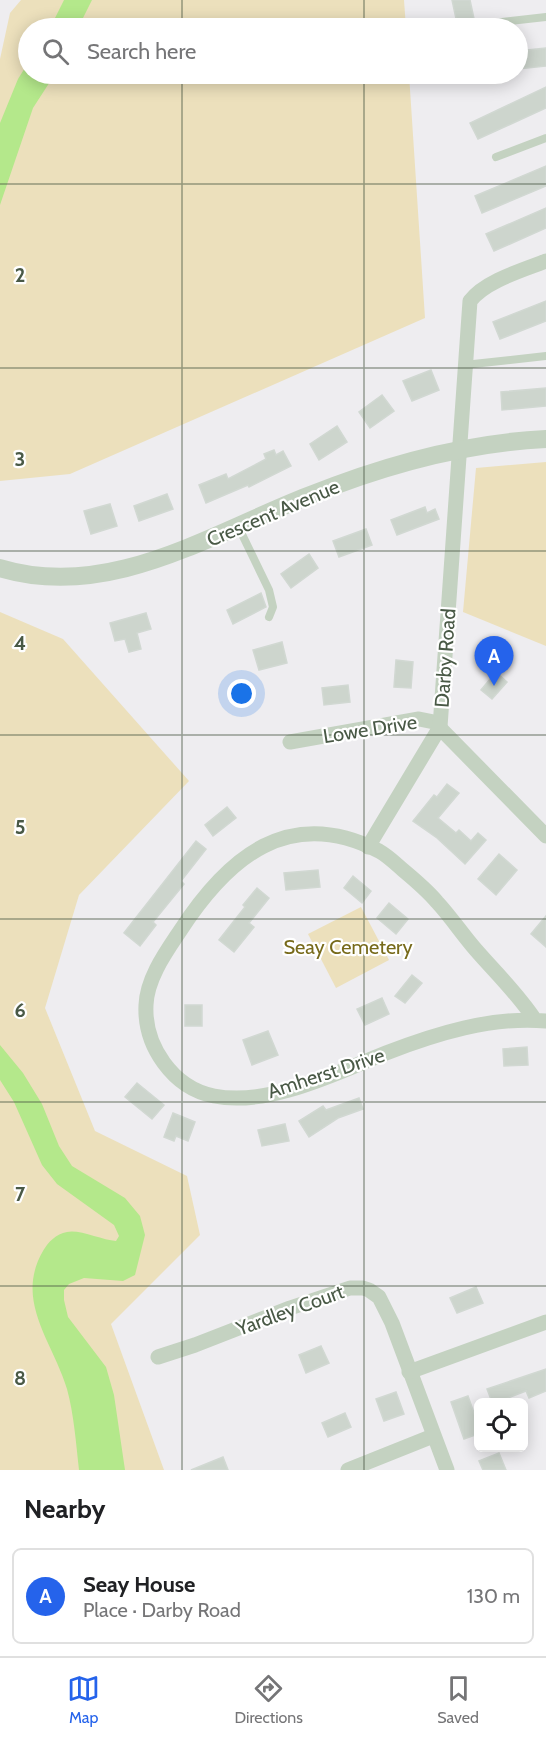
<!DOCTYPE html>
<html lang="en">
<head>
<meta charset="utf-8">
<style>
	:root { --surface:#fff; --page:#f6f6f6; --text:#202124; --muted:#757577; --line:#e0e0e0; --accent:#2563eb }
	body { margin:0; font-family:Cabin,sans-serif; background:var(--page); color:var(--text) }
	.controls { position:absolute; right:18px; bottom:18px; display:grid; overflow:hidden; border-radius:9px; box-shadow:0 3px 15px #0003 }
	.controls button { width:54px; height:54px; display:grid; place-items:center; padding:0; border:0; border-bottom:2px solid var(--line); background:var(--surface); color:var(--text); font:30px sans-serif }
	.you { position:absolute; left:242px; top:694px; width:21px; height:21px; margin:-15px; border:4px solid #fff; border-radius:50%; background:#1a73e8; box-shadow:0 0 0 9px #1a73e833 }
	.badge { display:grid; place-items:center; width:39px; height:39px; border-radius:50%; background:var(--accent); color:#fff; font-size:20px; font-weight:700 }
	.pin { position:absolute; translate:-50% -50px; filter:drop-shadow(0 2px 3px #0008) }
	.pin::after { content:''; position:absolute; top:32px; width:21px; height:18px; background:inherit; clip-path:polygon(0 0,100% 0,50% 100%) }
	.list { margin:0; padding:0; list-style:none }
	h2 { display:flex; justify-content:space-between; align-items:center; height:78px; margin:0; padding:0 24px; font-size:26px }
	h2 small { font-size:20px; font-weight:400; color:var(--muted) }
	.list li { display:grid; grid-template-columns:39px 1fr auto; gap:18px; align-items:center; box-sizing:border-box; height:96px; margin:0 12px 12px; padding:0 12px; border:2px solid var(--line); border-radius:9px }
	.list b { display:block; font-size:22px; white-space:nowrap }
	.list p { margin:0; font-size:20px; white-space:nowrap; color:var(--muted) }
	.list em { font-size:20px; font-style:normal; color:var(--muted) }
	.icon { flex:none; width:33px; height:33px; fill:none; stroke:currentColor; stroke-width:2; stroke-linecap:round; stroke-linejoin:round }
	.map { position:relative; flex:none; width:546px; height:1470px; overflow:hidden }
	.search { position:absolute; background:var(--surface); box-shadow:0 3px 15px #0003; left:18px; right:18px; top:18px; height:66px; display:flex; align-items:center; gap:15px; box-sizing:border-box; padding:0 21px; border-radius:33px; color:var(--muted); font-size:22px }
	.sheet { height:186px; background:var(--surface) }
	nav { display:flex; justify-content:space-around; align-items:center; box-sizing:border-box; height:84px; border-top:2px solid var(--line); background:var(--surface); font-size:16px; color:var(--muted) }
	nav a { display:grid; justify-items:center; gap:3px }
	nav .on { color:var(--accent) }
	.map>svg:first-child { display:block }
</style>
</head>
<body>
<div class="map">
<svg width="546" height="1470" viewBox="0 0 546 1470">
	<rect width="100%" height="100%" fill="#eeedf0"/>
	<g fill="#ece0bc">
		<polygon points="21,0 404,0 406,28 28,28 28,74 409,74 425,318 70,474 0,481 0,59 10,13"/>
		<polygon points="546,462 546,646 463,612 476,468"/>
		<polygon points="0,612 63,639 189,781 79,895 45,1008 95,1131 187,1176 200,1235 111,1324 164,1470 0,1470"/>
		<polygon points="361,907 389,960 336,988 308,934"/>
	</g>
	<g fill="#b4e88b">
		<polygon points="64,0 92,0 78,28 50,28"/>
		<polygon points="28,63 28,74 55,74 33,108 0,205 0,123 18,79"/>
		<path d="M 0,1045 L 23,1073 L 42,1104 L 59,1146 L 72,1166 L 125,1198 L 140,1216 L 145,1235 L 135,1275 L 123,1281 L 84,1278 L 69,1284 L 64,1290 L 64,1300 L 68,1317 L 106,1367 L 114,1395 L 125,1470 L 79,1470 C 76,1443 74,1415 67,1389 C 53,1342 14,1301 43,1251 C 48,1242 56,1234 67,1232 C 79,1229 102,1240 116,1241 L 119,1236 L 114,1225 L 57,1184 L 42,1165 L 14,1102 L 0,1080 Z"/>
	</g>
	<g fill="#cdd5cd" stroke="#d1d8d2" stroke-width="1.5">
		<polygon points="452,0 470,0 476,28 458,28"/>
		<polygon points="546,48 546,66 518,69 518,51"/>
		<polygon points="546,87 546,108 478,139 470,123"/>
		<polygon points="546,166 546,186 482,213 475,196"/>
		<polygon points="546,208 546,228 494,251 486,234"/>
		<polygon points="546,301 546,321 500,339 493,322"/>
		<polygon points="431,370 439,390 412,401 403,381"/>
		<polygon points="546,388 546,406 502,410 501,392"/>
		<polygon points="382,395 394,411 370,428 359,412"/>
		<polygon points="337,426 347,442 319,460 310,444"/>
		<polygon points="274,450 276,455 283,451 291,466 249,487 248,485 206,503 199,485 226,474 228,479 266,459 264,454"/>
		<polygon points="167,494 173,509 139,521 134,506"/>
		<polygon points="110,504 117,526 91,534 84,511"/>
		<polygon points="425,507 427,513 435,509 439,519 397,535 391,520"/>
		<polygon points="366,529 372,545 339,557 333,541"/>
		<polygon points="309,554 318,568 291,588 281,574"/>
		<polygon points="261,593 266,607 233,624 227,610"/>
		<polygon points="146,613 151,629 137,633 141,649 129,652 125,639 115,641 110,623"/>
		<polygon points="282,642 287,663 259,670 253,650"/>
		<polygon points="396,660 413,662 411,688 394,687"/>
		<polygon points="496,672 507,682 492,699 481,690"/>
		<polygon points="348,685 350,702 324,705 322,688"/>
		<polygon points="447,784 459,793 438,818 456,833 459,830 471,841 478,833 486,840 465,864 437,838 413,821 434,795 437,797"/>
		<polygon points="227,807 236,818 213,836 205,825"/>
		<polygon points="196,841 206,849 181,881 184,884 153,922 156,925 140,946 124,933"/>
		<polygon points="499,854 517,870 496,895 478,879"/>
		<polygon points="318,870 320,887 286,890 284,873"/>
		<polygon points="353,876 371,891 362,903 344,888"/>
		<polygon points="257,888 269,898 249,923 254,927 234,952 219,940 245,907 243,905"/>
		<polygon points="389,903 408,919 396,934 377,918"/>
		<polygon points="546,916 546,947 531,934"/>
		<polygon points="412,975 422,983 405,1003 395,996"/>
		<polygon points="382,998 389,1014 365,1025 357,1009"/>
		<rect x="185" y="1005" width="17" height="21"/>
		<polygon points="268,1031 278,1055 252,1065 243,1040"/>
		<polygon points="527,1047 528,1065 504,1066 503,1049"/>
		<polygon points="137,1083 164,1105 152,1119 125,1097"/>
		<polygon points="359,1098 363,1109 338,1118 309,1137 299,1121 323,1106 326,1110"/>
		<polygon points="173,1113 195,1122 188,1141 176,1136 174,1141 164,1137"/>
		<polygon points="285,1124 289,1141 262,1146 258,1130"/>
		<polygon points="476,1287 483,1303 457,1313 450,1298"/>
		<polygon points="321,1346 329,1363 306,1373 299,1355"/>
		<polygon points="546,1369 546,1391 529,1398 526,1391 497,1402 492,1402 487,1389"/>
		<polygon points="396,1392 404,1414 384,1421 376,1399"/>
		<polygon points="468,1396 478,1424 478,1434 464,1439 451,1402"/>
		<polygon points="345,1413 351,1427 328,1437 322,1423"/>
		<polygon points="499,1453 506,1470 483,1470 479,1461"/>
		<polygon points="223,1457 228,1470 191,1470"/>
	</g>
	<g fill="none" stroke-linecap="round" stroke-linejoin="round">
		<g stroke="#c4d2c1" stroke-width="8">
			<polyline points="502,22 546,17"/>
			<polyline points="496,157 546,138"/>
			<polyline points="464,365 546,356"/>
			<polyline points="238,526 269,590 273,607 269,617"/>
		</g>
		<g stroke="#c4d2c1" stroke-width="15">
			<polyline points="290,742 419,719 434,722 546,836"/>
			<path d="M 368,847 L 440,727 L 470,301 C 485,281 523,270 546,261"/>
			<path d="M 535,1020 C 518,994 496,973 476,950 C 462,934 451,917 437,902 C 427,890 415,880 403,870 C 396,864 388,856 379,851 C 289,805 228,857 180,931 C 166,952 147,978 146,1005 C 144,1046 173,1088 214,1096 C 269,1107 336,1073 386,1053 C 435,1034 492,1016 546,1021"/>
			<polyline points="158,1357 195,1345 290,1308 350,1288 363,1288 369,1290 379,1297 392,1323 447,1470"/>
			<polyline points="409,1372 546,1322"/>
			<polyline points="348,1470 433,1436"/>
		</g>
		<path stroke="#c4d2c1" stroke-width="18" d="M 0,568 C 109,601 210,534 308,496 C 382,466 465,443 546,439"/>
	</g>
	<path fill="none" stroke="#495946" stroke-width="1.5" stroke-opacity="0.55" d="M 182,0 L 182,28M 364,0 L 364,28M 182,74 L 182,1470M 364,74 L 364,1470M 0,184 L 546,184M 0,368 L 546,368M 0,551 L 546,551M 0,735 L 546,735M 0,919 L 546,919M 0,1102 L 546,1102M 0,1286 L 546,1286"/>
	<g text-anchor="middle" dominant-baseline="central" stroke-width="4.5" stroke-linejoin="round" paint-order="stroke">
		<g font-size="20" fill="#495946" stroke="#fff">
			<text transform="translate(273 513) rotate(-23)">Crescent Avenue</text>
			<text transform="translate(445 658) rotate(-86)">Darby Road</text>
			<text transform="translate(370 729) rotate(-9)">Lowe Drive</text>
			<text transform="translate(326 1073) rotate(-18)">Amherst Drive</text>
			<text transform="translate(290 1310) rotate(-20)">Yardley Court</text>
		</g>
		<g font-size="20" fill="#776a1a" stroke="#fff">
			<text x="348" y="947">Seay Cemetery</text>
		</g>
	</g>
	<g font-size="20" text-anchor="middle" font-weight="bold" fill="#495946" stroke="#fff" stroke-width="4.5" stroke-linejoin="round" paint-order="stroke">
		<text x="20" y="282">2</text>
		<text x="20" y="466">3</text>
		<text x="20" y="650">4</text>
		<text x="20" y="834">5</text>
		<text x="20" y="1017">6</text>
		<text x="20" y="1201">7</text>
		<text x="20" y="1385">8</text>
	</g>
</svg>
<div class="controls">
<button><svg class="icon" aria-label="locate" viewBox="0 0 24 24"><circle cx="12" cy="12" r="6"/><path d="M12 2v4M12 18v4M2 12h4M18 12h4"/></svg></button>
</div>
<div class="you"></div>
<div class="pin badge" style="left:494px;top:686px">A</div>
<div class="search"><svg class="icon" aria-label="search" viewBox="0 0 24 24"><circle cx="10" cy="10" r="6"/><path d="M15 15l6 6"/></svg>Search here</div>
</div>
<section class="sheet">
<h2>Nearby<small></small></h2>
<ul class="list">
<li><span class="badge">A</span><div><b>Seay House</b><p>Place · Darby Road</p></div><em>130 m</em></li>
</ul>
</section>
<nav>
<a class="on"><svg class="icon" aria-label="map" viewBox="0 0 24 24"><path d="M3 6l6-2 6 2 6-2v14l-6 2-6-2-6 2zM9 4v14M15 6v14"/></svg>Map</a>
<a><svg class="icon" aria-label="directions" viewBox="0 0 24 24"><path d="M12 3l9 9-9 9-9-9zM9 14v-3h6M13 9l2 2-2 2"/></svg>Directions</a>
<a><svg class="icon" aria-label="saved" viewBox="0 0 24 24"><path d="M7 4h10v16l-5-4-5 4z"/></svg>Saved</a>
</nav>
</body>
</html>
